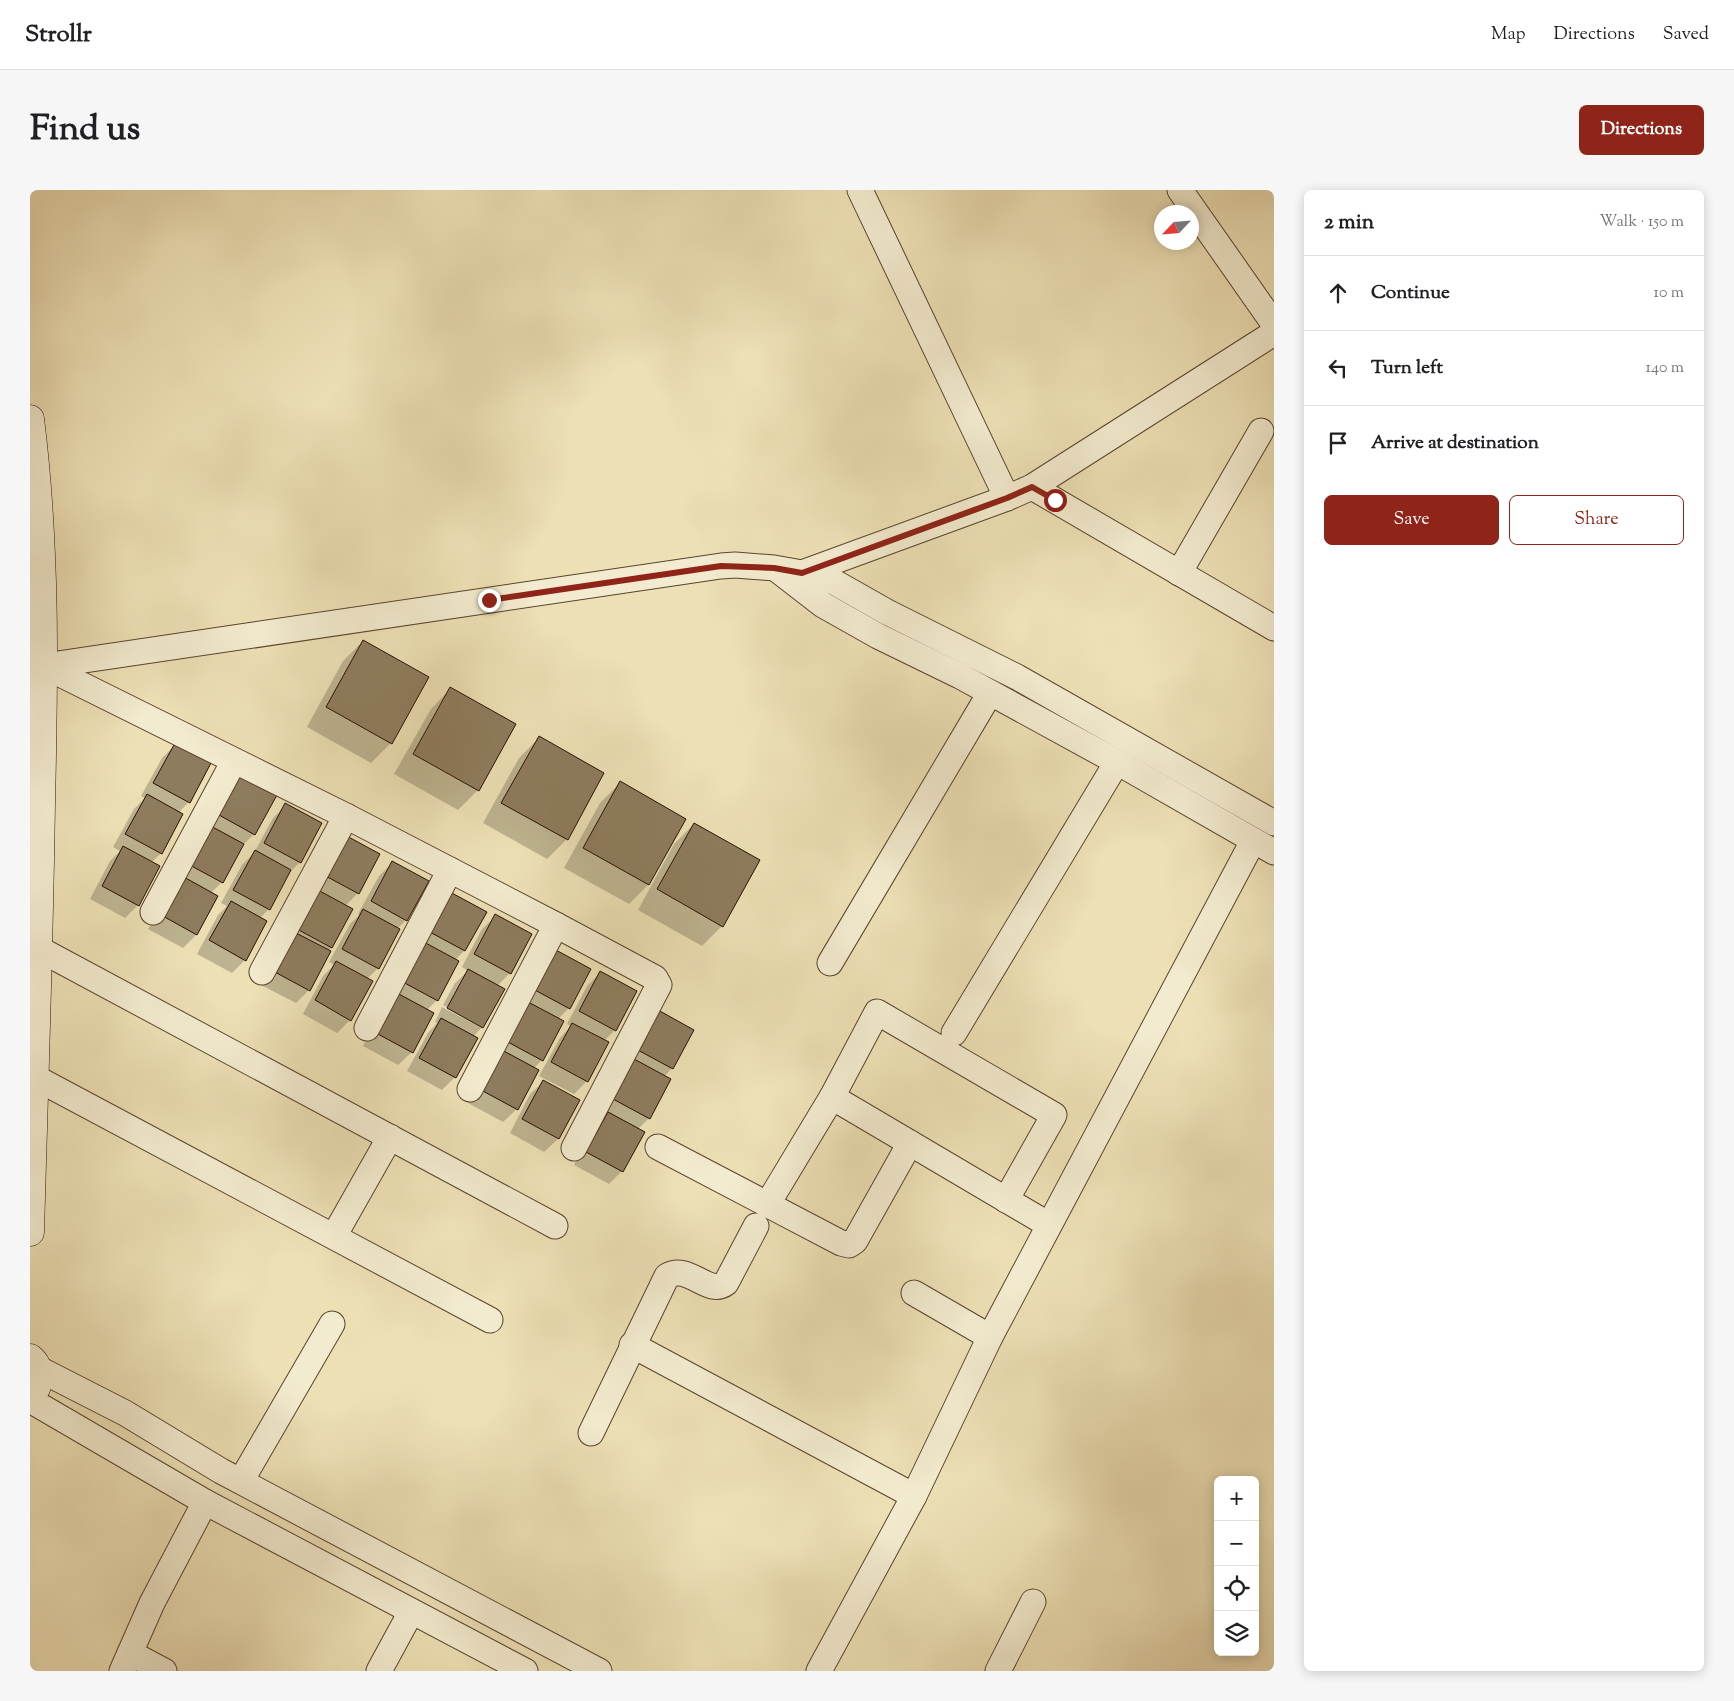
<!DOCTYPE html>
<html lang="en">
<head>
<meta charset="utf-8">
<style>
	:root { --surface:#fff; --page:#f6f6f6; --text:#202124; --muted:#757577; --line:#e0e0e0; --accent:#8f2418 }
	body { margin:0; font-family:"Sorts Mill Goudy",serif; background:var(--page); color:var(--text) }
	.controls { position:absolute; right:15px; bottom:15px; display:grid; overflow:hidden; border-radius:8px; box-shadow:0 2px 12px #0003 }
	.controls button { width:45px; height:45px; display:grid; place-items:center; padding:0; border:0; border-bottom:1px solid var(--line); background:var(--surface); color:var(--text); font:25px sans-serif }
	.compass { position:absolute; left:1124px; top:15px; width:45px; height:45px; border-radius:50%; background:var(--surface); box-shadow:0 2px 12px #0003; rotate:244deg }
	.stop { position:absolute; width:15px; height:15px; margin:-11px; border:4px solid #8f2418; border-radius:50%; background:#fff }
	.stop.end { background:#8f2418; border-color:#fff; box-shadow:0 1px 5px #0008 }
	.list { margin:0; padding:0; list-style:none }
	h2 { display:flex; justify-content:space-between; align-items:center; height:65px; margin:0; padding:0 20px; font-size:21px }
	h2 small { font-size:16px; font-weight:400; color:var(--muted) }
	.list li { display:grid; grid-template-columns:32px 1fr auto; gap:15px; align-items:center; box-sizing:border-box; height:75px; padding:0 20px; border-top:1px solid var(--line) }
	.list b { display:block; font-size:19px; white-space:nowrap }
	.list em { font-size:16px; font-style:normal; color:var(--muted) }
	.actions { display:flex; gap:10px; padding:15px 20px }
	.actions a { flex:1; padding:11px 0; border:1px solid var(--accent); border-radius:8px; text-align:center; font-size:18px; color:var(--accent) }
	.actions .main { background:var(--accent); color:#fff }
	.icon { flex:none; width:28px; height:28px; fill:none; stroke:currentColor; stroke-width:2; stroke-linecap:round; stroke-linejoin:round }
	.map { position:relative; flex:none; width:1244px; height:1481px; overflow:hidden; border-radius:8px }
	header { display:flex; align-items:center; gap:30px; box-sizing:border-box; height:70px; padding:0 25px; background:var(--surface); border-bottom:1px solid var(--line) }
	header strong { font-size:24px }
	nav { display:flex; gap:28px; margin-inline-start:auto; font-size:18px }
	.intro { display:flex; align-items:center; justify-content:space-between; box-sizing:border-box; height:120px; padding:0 30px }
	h1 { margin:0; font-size:35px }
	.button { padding:12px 22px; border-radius:8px; background:var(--accent); color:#fff; font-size:18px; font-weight:700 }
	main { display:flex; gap:30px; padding:0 30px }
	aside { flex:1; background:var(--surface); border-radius:8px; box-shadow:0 2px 12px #0003 }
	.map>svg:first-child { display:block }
</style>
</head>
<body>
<header>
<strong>Strollr</strong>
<nav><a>Map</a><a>Directions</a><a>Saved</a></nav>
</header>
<div class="intro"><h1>Find us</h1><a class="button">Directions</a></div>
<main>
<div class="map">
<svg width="1244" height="1481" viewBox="0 0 1244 1481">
	<rect width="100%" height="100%" fill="#ede0b5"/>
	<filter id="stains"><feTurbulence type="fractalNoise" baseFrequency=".004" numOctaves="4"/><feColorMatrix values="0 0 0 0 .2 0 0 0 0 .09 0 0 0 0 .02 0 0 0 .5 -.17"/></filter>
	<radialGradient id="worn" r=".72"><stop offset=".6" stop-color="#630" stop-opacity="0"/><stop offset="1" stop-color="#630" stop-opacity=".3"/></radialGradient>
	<g fill="#0003">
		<polygon points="333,451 361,553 341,573 277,537 313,471"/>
		<polygon points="420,499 448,600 428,620 364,584 401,519"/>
		<polygon points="509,548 537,649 517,669 453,633 489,568"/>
		<polygon points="145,555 159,612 148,623 131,663 121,673 108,715 95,728 60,709 80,671 90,661 83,657 104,619 115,608 111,606 132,568"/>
		<polygon points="590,593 654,629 618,695 599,714 534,678 570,613"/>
		<polygon points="197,600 224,644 211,657 192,692 181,703 187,706 166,745 153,758 118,739"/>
		<polygon points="256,615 270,672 258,684 239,719 230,728 215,770 202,783 167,764 188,725 197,716 191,713 212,675 224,663 243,628"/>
		<polygon points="664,634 692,736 672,756 608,720 644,654"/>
		<polygon points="300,659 328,703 315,716 321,719 301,758 297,761 279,800 266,813 231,795"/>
		<polygon points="362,673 376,730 367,739 348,778 337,789 320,830 307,843 273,824 293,786 304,775 299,772 320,734 329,725 328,724 349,686"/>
		<polygon points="407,716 434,761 425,770 407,810 396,821 382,862 368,875 333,856"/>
		<polygon points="466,726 500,745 480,783 467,796 452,837 443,847 425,887 412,900 377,881 398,843 407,833 405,832 412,817 450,837 450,835 413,815 425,793 438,781 432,777 452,739"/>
		<polygon points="512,774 539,818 528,829 512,870 503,879 487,919 473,932 438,913"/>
		<polygon points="570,783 585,840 574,851 557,891 544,904 509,886 530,848 541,836 537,834 557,796"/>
		<polygon points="615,834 642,878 634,887 619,928 607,940 592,981 579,994 544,975 565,937 576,925 571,922"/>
		<polygon points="514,891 548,910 528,949 514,962 480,943 500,904"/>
	</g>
	<g fill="#8e7c5e" stroke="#271000">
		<polygon points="333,450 399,487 362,554 296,517"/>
		<polygon points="420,497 486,534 449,601 383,564"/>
		<polygon points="509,546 574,583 538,650 471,613"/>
		<polygon points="145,553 181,573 160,613 123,593"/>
		<polygon points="210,585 247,605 225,645 189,625"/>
		<polygon points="590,591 656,629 619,695 553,658"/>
		<polygon points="117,604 153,624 132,664 95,644"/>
		<polygon points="255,613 292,633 271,673 234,653"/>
		<polygon points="664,633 730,670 693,737 627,699"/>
		<polygon points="177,634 214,654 193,693 156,673"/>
		<polygon points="313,644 350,664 329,704 292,684"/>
		<polygon points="93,656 130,676 109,716 72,696"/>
		<polygon points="225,660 261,680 240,720 203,700"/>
		<polygon points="362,671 399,691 377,731 341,711"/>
		<polygon points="152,686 188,706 167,745 131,725"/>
		<polygon points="286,699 323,719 302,758 265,738"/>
		<polygon points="420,702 457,722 435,761 398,741"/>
		<polygon points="201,711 237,731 216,771 179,750"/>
		<polygon points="333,719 370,739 349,779 312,759"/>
		<polygon points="465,724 502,744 481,784 444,764"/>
		<polygon points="264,742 301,761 280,801 243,781"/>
		<polygon points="392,751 429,771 408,811 371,791"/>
		<polygon points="524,759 561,779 540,819 503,799"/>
		<polygon points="306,771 343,791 321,831 285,810"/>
		<polygon points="438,779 475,799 453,838 417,818"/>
		<polygon points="570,781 607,801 586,841 549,821"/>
		<polygon points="367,803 404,823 383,863 346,843"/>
		<polygon points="498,812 534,831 513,871 476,851"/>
		<polygon points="628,820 664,840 643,879 606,859"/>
		<polygon points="411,828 448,848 426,888 389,868"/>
		<polygon points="542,833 579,852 558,892 521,872"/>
		<polygon points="472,860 509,880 488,920 451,900"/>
		<polygon points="604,869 641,889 620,929 583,909"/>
		<polygon points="513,890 550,910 529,949 492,929"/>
		<polygon points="578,922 615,942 593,982 556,962"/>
	</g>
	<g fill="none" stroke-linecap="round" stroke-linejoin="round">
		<g stroke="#58442d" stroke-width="27">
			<g id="street">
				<polyline points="830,0 977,308"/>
				<polyline points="1150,0 1244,134"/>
				<polyline points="1002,297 1244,438"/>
				<polyline points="749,381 793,415 848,446 930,486 1087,572 1244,662"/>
				<polyline points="772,383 977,308 1002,297 1244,143"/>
				<polyline points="1149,383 1231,241"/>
				<polyline points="0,476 14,476 691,376 705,375 744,378 772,383 804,392 857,422 987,487 1244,633"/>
				<polyline points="14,476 316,626 526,735 625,788 629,795 544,958"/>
				<polyline points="123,722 204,571"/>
				<polyline points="9,759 525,1036"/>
				<polyline points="800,773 960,503"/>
				<polyline points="232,782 316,626"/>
				<polyline points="337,838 420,680"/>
				<polyline points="924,843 1087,572"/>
				<polyline points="4,887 460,1130"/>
				<polyline points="440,899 526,735"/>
				<polyline points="802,907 1019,1035"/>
				<polyline points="628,957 811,1053 819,1055 825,1051 880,953"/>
				<polyline points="737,1015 802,907 847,822 1024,925 976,1010"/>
				<polyline points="304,1046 360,947"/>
				<polyline points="884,1103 960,1147"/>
				<polyline points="602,1155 884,1306"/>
				<polyline points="7,1178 95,1223 191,1281 569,1481"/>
				<polyline points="0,1210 175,1312 495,1481"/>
				<path d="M 561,1243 L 637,1086 C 659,1073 678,1107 696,1093 L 726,1036"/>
				<polyline points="211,1291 302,1134"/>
				<polyline points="100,1463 134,1481"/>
				<polyline points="92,1481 122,1413 175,1312"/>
				<polyline points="349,1481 381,1422"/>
				<polyline points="789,1481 884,1306 960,1147 1223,651"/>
				<polyline points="968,1481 1003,1412"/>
			</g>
		</g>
		<g stroke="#271000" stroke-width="29">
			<g id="secondary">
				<path d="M 0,229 C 16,356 14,484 11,613 C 9,756 4,899 0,1042"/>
				<path d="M 0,1168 C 12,1178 11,1196 0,1206"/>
			</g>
		</g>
		<use href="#street" stroke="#f3ebcf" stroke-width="25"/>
		<use href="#secondary" stroke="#f3ebcf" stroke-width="28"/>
	</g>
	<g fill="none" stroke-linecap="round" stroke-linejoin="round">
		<polyline stroke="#8f2418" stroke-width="6" points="459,410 691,376 744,378 772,383 977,308 1002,297 1025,310"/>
	</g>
	<rect width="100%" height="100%" filter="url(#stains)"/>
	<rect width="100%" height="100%" fill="url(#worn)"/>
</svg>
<div class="controls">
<button>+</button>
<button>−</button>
<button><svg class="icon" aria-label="locate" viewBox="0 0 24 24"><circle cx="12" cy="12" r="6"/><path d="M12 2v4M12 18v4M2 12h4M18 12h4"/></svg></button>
<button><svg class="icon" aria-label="layers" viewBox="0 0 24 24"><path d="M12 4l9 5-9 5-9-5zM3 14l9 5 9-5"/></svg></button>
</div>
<svg class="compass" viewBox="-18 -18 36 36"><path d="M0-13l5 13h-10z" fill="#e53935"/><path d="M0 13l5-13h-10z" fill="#757577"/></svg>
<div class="stop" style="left:1025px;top:310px"></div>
<div class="stop end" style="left:459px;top:410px"></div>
</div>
<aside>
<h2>2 min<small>Walk · 150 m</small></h2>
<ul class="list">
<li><svg class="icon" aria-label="ahead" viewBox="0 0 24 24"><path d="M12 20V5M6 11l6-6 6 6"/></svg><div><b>Continue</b></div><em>10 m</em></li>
<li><svg class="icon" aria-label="left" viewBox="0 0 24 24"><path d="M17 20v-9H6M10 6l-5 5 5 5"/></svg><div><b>Turn left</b></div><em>140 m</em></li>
<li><svg class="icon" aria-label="arrive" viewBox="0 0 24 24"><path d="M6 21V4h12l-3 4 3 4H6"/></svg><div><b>Arrive at destination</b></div></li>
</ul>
<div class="actions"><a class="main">Save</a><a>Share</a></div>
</aside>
</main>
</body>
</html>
